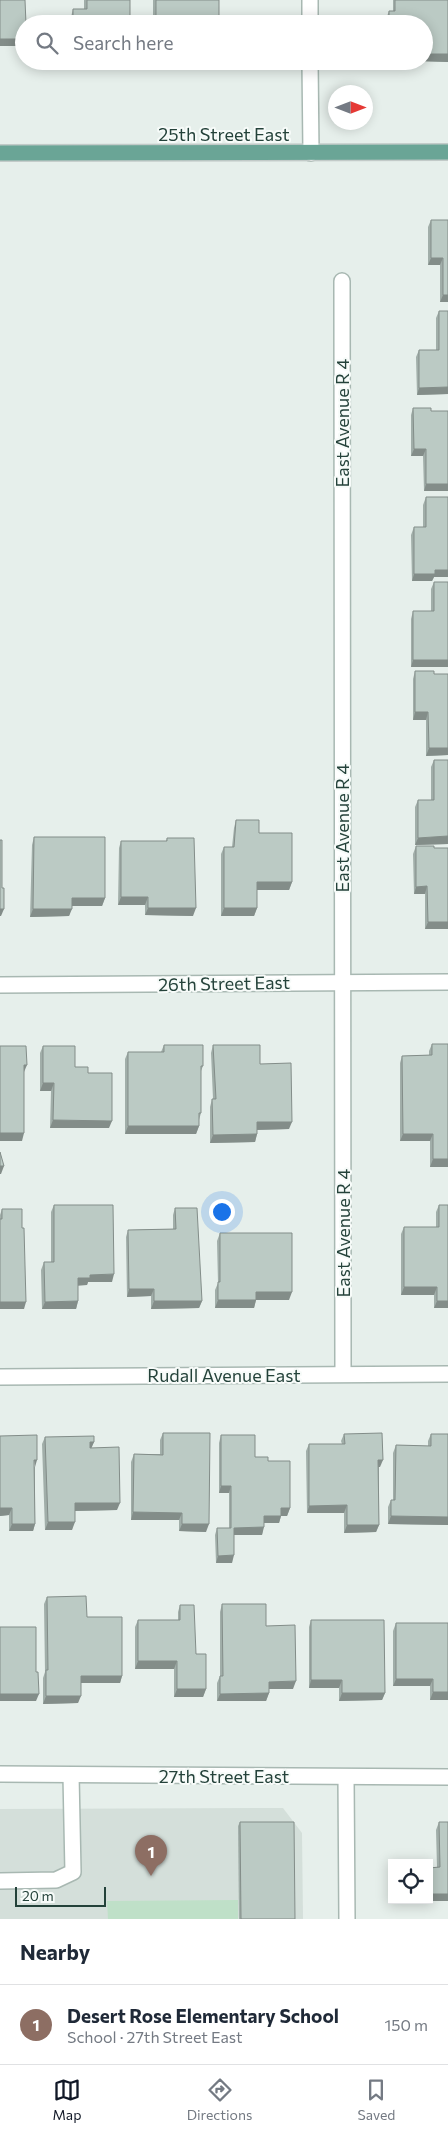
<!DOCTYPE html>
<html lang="en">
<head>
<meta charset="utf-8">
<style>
	:root { --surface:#fff; --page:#f6f6f7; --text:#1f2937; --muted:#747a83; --line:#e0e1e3; --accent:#111827 }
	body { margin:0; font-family:Commissioner,sans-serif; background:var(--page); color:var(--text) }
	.controls { position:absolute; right:15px; bottom:15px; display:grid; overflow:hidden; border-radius:0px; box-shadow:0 2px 12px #0003 }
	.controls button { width:45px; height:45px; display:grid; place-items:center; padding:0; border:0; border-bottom:1px solid var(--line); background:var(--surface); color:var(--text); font:25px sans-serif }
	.compass { position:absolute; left:328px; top:85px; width:45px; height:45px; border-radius:50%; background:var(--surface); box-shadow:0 2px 12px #0003; rotate:90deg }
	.scale { position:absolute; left:15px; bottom:12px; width:91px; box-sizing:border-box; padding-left:5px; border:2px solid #24423a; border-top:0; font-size:14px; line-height:18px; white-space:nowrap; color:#24423a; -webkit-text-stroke:4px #f7fbf9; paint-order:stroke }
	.you { position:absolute; left:221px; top:1211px; width:18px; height:18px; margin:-12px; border:4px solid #fff; border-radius:50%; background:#1a73e8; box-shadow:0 0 0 8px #1a73e833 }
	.badge { display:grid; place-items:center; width:32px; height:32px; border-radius:50%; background:var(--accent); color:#fff; font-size:16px; font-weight:700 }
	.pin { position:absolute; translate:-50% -41px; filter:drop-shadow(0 1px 2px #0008) }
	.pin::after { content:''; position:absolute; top:26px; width:18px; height:15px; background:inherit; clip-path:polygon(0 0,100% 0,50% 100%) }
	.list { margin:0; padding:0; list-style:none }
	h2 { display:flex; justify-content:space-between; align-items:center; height:65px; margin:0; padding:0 20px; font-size:21px }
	h2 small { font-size:16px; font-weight:400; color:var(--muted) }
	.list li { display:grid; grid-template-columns:32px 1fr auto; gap:15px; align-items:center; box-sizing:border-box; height:80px; padding:0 20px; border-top:1px solid var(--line) }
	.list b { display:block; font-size:19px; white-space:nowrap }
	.list p { margin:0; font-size:16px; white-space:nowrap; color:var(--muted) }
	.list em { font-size:16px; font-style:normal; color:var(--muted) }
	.icon { flex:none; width:28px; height:28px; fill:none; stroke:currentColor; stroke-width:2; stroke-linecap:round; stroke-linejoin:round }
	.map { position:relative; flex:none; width:448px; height:1919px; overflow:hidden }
	.search { position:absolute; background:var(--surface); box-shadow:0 2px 12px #0003; left:15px; right:15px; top:15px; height:55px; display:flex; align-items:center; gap:12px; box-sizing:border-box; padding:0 18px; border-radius:28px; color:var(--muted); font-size:19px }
	.sheet { height:145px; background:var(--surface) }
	nav { display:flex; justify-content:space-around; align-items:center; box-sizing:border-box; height:70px; border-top:1px solid var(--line); background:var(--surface); font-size:14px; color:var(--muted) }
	nav a { display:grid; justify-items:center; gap:2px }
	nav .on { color:var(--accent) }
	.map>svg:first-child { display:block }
</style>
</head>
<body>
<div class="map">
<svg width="448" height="1919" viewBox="0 0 448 1919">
	<rect width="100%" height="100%" fill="#e6efeb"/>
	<polygon fill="#d4dfda" points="283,1808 302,1833 303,1919 0,1919 0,1809"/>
	<polygon fill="#bfe0c8" points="238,1900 238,1919 108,1919 107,1901"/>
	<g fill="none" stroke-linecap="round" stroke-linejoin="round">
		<g stroke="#a8b8b2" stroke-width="18">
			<g id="minor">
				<polyline points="310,0 310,24"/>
				<polyline points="310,61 311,153"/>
				<polyline points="342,281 343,1374"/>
				<polyline points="0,985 448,982"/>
				<polyline points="0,1377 448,1374"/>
				<polyline points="0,1774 448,1777"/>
				<polyline points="346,1777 347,1919"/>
				<polyline points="0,1881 56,1880 73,1872 71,1775"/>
			</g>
		</g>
		<g stroke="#c2cac8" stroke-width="18">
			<polyline id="major" points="0,153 448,152"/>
		</g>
		<use href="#minor" stroke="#fff" stroke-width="15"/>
		<use href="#major" stroke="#6aa596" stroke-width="15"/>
	</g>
	<g fill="#a1aea9">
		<polygon points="84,0 130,0 130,24 71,24 71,17 73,9 84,9"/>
		<rect x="153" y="0" width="66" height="24"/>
		<polygon points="393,0 448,0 448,62 417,61 424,61 424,24 386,24 386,19 389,11 393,11"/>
		<polygon points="431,220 448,220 448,302 440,302 440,265 428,265 428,227"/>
		<polygon points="439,311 448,311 448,394 417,395 416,357 419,350 436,350 436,318"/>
		<polygon points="413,408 431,411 448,491 424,491 423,456 411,456 411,415"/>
		<polygon points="426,497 448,577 434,577 432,581 412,581 411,535 414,527 423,527 423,505"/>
		<polygon points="434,582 448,667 411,667 411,619 413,611 431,611 431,589"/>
		<polygon points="415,671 434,674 448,674 448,755 426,756 426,720 413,720 413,679"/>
		<polygon points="434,760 448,760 448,844 415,845 415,807 418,800 431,800 431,767"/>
		<polygon points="236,820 259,833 292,882 289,890 257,890 257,908 254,916 221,916 221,854 224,847 232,847 234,828"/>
		<polygon points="34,837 105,898 102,906 72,906 69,916 30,917 32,845"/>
		<polygon points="167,838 193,916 145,915 145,905 118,905 119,848 121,841 166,841"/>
		<polygon points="416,846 448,929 425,929 425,894 414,894 413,854"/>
		<polygon points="432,1044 448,1167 430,1167 430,1141 400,1141 400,1063 402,1056 429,1055 429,1051"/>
		<polygon points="164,1045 203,1066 201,1071 201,1113 199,1120 199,1126 196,1134 125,1134 125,1059 128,1052 161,1052"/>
		<polygon points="213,1045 260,1064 289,1129 257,1130 257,1134 255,1142 210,1143 210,1107 212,1099 213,1099 211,1053"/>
		<polygon points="43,1046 75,1067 88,1073 109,1128 50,1128 51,1091 40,1091 40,1053"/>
		<polygon points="54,1205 112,1282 88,1282 87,1285 78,1285 78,1301 76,1309 42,1309 41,1270 44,1262 51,1262 51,1212"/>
		<polygon points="439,1205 448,1308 434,1308 434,1295 401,1295 401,1234 404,1227 436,1227 436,1212"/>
		<polygon points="175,1208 202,1301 199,1308 151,1309 151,1296 127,1297 126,1237 128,1230 173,1229 173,1215"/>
		<polygon points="2,1209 24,1309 0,1309 0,1215"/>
		<polygon points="220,1233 289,1300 256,1300 254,1308 215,1308 215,1290 218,1283 217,1241"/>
		<polygon points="163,1433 206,1532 179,1531 179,1520 131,1520 131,1462 134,1454 160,1454 160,1440"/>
		<polygon points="344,1434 380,1467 379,1467 379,1525 376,1532 344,1533 344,1513 307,1513 306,1451 309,1444 342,1444 341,1441"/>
		<polygon points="431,1434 448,1434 448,1525 388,1524 388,1507 391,1500 393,1500 393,1453 396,1445 428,1446 428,1441"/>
		<polygon points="221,1435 255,1457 268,1461 290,1508 287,1516 281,1516 279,1523 264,1523 262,1535 234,1535 232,1563 216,1563 215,1535 217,1528 229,1528 229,1493 219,1493 219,1443"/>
		<polygon points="0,1436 35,1467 35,1524 33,1531 9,1531 9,1515 0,1516"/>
		<polygon points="45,1437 94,1442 91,1448 117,1510 75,1511 72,1530 45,1530 42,1444"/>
		<polygon points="47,1597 87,1617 122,1676 120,1683 81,1683 78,1703 43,1704 43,1678 45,1672 44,1604"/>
		<polygon points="222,1604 266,1626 293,1689 269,1689 269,1693 266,1701 217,1701 217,1683 220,1676 220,1612"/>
		<polygon points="180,1605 196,1654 206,1689 203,1697 174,1697 174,1669 135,1669 135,1627 138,1620 178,1620 178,1612"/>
		<polygon points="311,1620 385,1693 382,1700 339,1701 339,1688 309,1688 309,1627"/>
		<polygon points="396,1623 448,1700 430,1700 430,1686 393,1686 393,1631"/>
		<polygon points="240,1822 295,1919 239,1919 238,1826"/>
		<polygon points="439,1822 448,1901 419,1901 419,1900 429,1900 437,1868 436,1830"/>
	</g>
	<g fill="#838d89">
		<polygon points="0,39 24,39 24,45 23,46 0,46"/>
		<polygon points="424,54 448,54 448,62 417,61 424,61"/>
		<polygon points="431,258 443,258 440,265 428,265"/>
		<polygon points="443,295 448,295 448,302 440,302"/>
		<polygon points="448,387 448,394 417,395 419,388"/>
		<polygon points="414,449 426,449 423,456 411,456"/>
		<polygon points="426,484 448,484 448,491 424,491"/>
		<polygon points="435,570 448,570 448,577 434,577 432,581 412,581 414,574"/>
		<polygon points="413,660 448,660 448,667 411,667"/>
		<polygon points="415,712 428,712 426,720 413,720"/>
		<polygon points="429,748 448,748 448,755 426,756"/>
		<polygon points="448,836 448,844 415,845 418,838"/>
		<polygon points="257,882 292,882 289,890 254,890"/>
		<polygon points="427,886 425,894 414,894 416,887"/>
		<polygon points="121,897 148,897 145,905 118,905"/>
		<polygon points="72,898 105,898 102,906 69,906"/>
		<polygon points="148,908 196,908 193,916 145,915"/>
		<polygon points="224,908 257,908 254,916 221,916"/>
		<polygon points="0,909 4,909 1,916 0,916"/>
		<polygon points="33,909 72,909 69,916 30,917"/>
		<polygon points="428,922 448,922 448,929 425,929"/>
		<polygon points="24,1065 27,1065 24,1072"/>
		<polygon points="43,1083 54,1083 51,1091 40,1091"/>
		<polygon points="53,1120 112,1121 109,1128 50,1128"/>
		<polygon points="257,1122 292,1122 289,1129 254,1130"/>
		<polygon points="128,1126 199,1126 196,1134 125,1134"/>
		<polygon points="0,1133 24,1133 22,1141 0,1141"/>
		<polygon points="257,1134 255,1142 210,1143 213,1135"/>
		<polygon points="403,1134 433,1134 430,1141 400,1141"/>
		<polygon points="433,1159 448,1159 448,1167 430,1167"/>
		<polygon points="0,1166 4,1166 1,1174 0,1174"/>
		<polygon points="114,1274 112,1282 88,1282 87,1285 75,1286 78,1278 90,1275"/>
		<polygon points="404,1287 437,1287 434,1295 401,1295"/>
		<polygon points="129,1289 154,1289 151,1296 127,1297"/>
		<polygon points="256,1292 292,1292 289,1300 254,1300"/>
		<polygon points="218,1300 256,1300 254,1308 215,1308"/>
		<polygon points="78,1301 76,1309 42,1309 45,1302"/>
		<polygon points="154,1301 202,1301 199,1308 151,1309"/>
		<polygon points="437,1301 448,1301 448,1308 434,1308"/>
		<polygon points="0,1302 26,1302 24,1309 0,1309"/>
		<polygon points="90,1442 94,1442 91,1449 87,1449"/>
		<polygon points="34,1460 37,1460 35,1467"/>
		<polygon points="378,1460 383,1460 380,1467 376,1467"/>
		<polygon points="221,1486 231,1486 229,1493 219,1493"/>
		<polygon points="75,1503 120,1503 117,1510 72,1511"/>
		<polygon points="347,1505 344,1513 307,1513 309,1506"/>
		<polygon points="0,1508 12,1508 9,1515 0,1516"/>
		<polygon points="281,1508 290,1508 287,1516 281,1516 279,1523 261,1523 264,1516"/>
		<polygon points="133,1512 182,1513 179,1520 131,1520"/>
		<polygon points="391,1516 448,1517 448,1525 388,1524"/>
		<polygon points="48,1522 75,1522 72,1530 45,1530"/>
		<polygon points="12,1524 35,1524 33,1531 9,1531"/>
		<polygon points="182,1524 209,1524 206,1532 179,1531"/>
		<polygon points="347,1525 379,1525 376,1532 344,1533"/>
		<polygon points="264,1527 262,1535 231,1535 234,1528"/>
		<polygon points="234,1555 232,1563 216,1563 218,1556"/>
		<polygon points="138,1661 177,1661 174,1669 135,1669"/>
		<polygon points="81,1676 122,1676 120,1683 78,1683"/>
		<polygon points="396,1679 433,1679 430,1686 393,1686"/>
		<polygon points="311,1680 342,1680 339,1688 309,1688"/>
		<polygon points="296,1681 293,1689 266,1689 269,1682"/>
		<polygon points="177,1689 206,1689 203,1697 174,1697"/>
		<polygon points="433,1692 448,1692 448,1700 430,1700"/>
		<polygon points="269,1693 266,1701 217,1701 220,1694"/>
		<polygon points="342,1693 385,1693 382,1700 339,1701"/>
		<polygon points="0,1694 39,1694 36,1701 0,1701"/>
		<polygon points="46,1696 81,1696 78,1703 43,1704"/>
		<polygon points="429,1894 448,1894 448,1901 419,1901 419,1900 429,1900"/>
	</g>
	<g fill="#bbcac4" stroke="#838d89">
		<polygon points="0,0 25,0 26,24 24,24 24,39 0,39"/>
		<polygon points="87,0 130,0 130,24 73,24 73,9 87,9"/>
		<rect x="156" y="0" width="63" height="24"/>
		<polygon points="395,0 448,0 448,54 424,54 424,24 389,24 389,11 395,11"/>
		<polygon points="431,220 448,220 448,295 443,295 443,258 431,258"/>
		<polygon points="439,311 448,311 448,387 419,388 419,350 439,350"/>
		<polygon points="413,408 431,408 431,411 448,411 448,484 426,484 426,449 414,449"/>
		<polygon points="426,497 448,497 448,570 435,570 435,574 414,574 414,527 426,527"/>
		<polygon points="434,582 448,582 448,660 413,660 413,611 434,611"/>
		<polygon points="415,671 434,671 434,674 448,674 448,748 429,748 428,712 415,712"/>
		<polygon points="434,760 448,760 448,836 418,838 418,800 434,800"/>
		<polygon points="236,820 259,820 259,833 292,833 292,882 257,882 257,908 224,908 224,847 234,847"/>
		<polygon points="34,837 105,837 105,898 72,898 72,909 33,909"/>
		<polygon points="167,838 194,838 196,908 148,908 148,897 121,897 121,841 167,841"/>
		<polygon points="0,840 2,840 2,888 4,888 4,909 0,909"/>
		<polygon points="416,846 434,846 434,848 448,848 448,922 428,922 427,886 416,887"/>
		<polygon points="432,1044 448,1044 448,1159 433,1159 433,1134 403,1134 402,1056 432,1055"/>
		<polygon points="164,1045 203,1045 203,1066 201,1066 201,1113 199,1113 199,1126 128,1126 128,1052 164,1052"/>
		<polygon points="213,1045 260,1045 260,1064 291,1063 292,1122 257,1122 257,1134 213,1135 212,1099 216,1099"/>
		<polygon points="0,1046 26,1046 27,1065 24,1065 24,1133 0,1133"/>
		<polygon points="43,1046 75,1046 75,1067 88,1067 88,1073 112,1073 112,1121 53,1120 54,1083 43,1083"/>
		<polygon points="0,1152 4,1166 0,1166"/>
		<polygon points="54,1205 113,1205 114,1274 90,1275 90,1278 78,1278 78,1301 45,1302 44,1262 54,1262"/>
		<polygon points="439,1205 448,1205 448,1301 437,1301 437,1287 404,1287 404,1227 439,1227"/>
		<polygon points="175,1208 197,1208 202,1301 154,1301 154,1289 129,1289 128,1230 176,1229"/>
		<polygon points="2,1209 22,1209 22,1228 24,1228 26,1302 0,1302 0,1219 2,1219"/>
		<polygon points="220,1233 292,1233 292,1292 256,1292 256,1300 218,1300 218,1282 220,1282"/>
		<polygon points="163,1433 210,1433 209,1524 182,1524 182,1513 133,1512 134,1454 163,1455"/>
		<polygon points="382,1433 383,1460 378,1460 379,1525 347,1525 347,1505 309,1506 309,1444 345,1444 344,1434"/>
		<polygon points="431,1434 448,1434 448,1517 391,1516 391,1500 395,1500 396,1445 431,1446"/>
		<polygon points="37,1435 37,1460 34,1460 35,1524 12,1524 12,1508 0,1508 0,1436"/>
		<polygon points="221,1435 255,1435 255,1457 268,1457 268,1461 290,1461 290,1508 281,1508 281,1516 264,1516 264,1527 234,1528 234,1555 218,1556 217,1528 231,1528 231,1486 221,1486"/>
		<polygon points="94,1436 94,1442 90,1442 90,1448 119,1447 120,1503 75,1503 75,1522 48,1522 45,1437"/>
		<polygon points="86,1596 87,1617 122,1617 122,1676 81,1676 81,1696 46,1696 46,1670 48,1670 47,1597"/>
		<polygon points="222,1604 266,1604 266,1626 295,1625 296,1681 269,1682 269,1693 220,1694 220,1676 223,1676"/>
		<polygon points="180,1605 194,1605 196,1654 206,1654 206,1689 177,1689 177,1661 138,1661 138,1620 180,1620"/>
		<polygon points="311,1620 384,1620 385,1693 342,1693 342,1680 311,1680"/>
		<polygon points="396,1623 448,1623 448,1692 433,1692 433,1679 396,1679"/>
		<polygon points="0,1627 36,1627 36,1672 38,1672 39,1694 0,1694"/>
		<polygon points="240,1822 294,1822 295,1919 241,1919"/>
		<polygon points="439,1822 448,1822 448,1894 429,1894 429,1868 440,1867"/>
	</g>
	<g text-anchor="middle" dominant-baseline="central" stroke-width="4" stroke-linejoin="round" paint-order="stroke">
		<g font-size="18" fill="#24423a" stroke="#f7fbf9">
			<text x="224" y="134">25th Street East</text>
			<text transform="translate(342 423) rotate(-90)">East Avenue R 4</text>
			<text transform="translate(342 828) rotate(-90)">East Avenue R 4</text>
			<text transform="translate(224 983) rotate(-1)">26th Street East</text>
			<text transform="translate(343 1233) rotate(-90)">East Avenue R 4</text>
			<text x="224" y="1375">Rudall Avenue East</text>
			<text x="224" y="1776">27th Street East</text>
		</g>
	</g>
</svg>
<div class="controls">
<button><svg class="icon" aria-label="locate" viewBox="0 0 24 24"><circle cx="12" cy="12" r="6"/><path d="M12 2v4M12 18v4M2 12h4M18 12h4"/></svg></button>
</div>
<svg class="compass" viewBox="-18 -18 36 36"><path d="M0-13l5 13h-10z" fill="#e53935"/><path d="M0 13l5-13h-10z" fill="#747a83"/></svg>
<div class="scale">20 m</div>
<div class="you"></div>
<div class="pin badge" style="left:151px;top:1876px;background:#8d6e63">1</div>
<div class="search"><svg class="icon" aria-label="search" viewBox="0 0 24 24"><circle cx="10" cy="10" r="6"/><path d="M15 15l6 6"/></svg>Search here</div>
</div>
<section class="sheet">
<h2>Nearby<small></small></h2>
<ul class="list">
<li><span class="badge" style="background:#8d6e63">1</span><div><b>Desert Rose Elementary School</b><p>School · 27th Street East</p></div><em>150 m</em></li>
</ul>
</section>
<nav>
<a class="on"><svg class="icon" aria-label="map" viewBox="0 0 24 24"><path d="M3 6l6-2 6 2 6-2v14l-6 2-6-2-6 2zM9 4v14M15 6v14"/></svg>Map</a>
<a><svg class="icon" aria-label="directions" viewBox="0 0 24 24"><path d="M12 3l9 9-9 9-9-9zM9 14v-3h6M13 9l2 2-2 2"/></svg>Directions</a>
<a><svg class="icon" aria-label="saved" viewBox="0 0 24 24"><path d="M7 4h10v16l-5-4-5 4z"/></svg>Saved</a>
</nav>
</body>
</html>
